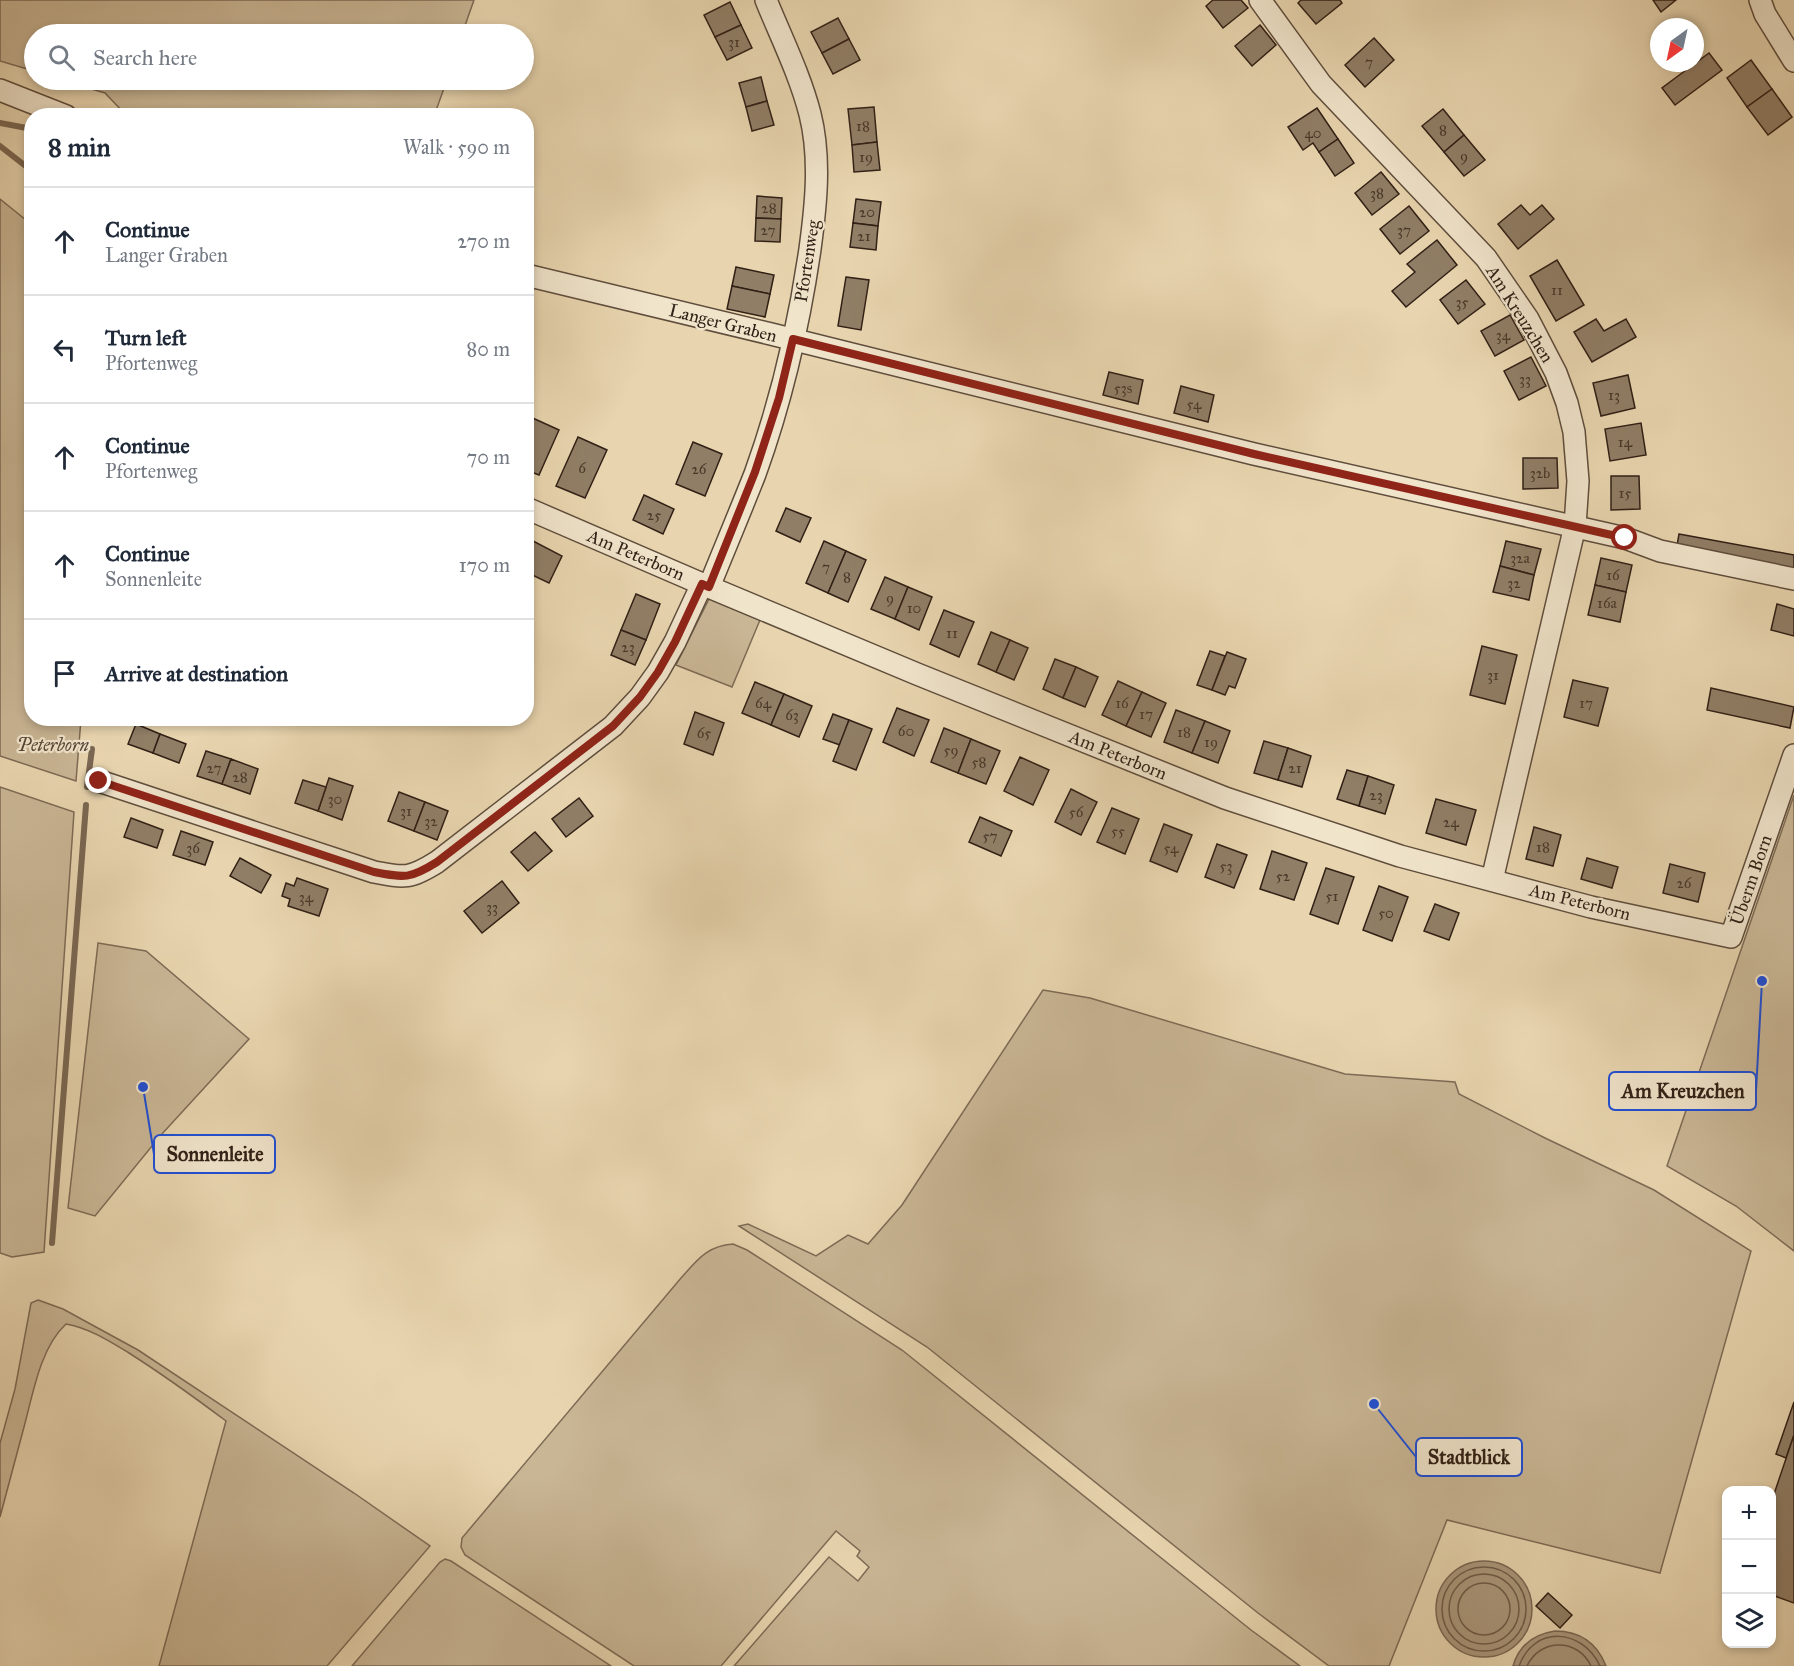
<!DOCTYPE html>
<html lang="en">
<head>
<meta charset="utf-8">
<style>
	:root { --surface:#fff; --page:#f6f6f7; --text:#1f2937; --muted:#747a83; --line:#e0e1e3 }
	body { margin:0; font-family:"IM FELL Great Primer",serif; background:var(--page); color:var(--text) }
	.controls { position:absolute; right:18px; bottom:18px; display:grid; overflow:hidden; border-radius:12px; box-shadow:0 3px 9px #0003 }
	.controls button { width:54px; height:54px; display:grid; place-items:center; padding:0; border:0; border-bottom:2px solid var(--line); background:var(--surface); color:var(--text); font:30px sans-serif }
	.compass { position:absolute; left:1650px; top:18px; width:54px; height:54px; border-radius:50%; background:var(--surface); box-shadow:0 3px 9px #0003; rotate:213deg }
	.stop { position:absolute; width:18px; height:18px; margin:-14px; border:4px solid #8f2418; border-radius:50%; background:#fff }
	.stop.end { background:#8f2418; border-color:#fff; box-shadow:0 2px 6px #0008 }
	.list { margin:0; padding:0; list-style:none }
	h2 { display:flex; justify-content:space-between; align-items:center; height:78px; margin:0; padding:0 24px; font-size:26px }
	h2 small { font-size:20px; font-weight:400; color:var(--muted) }
	.list li { display:grid; grid-template-columns:39px 1fr auto; gap:18px; align-items:center; box-sizing:border-box; height:108px; padding:0 24px; border-top:2px solid var(--line) }
	.list b { display:block; font-size:22px; white-space:nowrap }
	.list p { margin:0; font-size:20px; white-space:nowrap; color:var(--muted) }
	.list em { font-size:20px; font-style:normal; color:var(--muted) }
	.icon { flex:none; width:33px; height:33px; fill:none; stroke:currentColor; stroke-width:2; stroke-linecap:round; stroke-linejoin:round }
	.map { position:relative; flex:none; width:1794px; height:1666px; overflow:hidden }
	.search { position:absolute; background:var(--surface); box-shadow:0 3px 9px #0003; left:24px; top:24px; width:510px; height:66px; display:flex; align-items:center; gap:15px; box-sizing:border-box; padding:0 21px; border-radius:33px; color:var(--muted); font-size:22px }
	.panel { position:absolute; background:var(--surface); box-shadow:0 3px 9px #0003; left:24px; top:108px; width:510px; height:618px; border-radius:24px }
	.map>svg:first-child { display:block }
</style>
</head>
<body>
<div class="map">
<svg width="1794" height="1666" viewBox="0 0 1794 1666">
	<rect width="100%" height="100%" fill="#e8d5af"/>
	<filter id="stains"><feTurbulence type="fractalNoise" baseFrequency=".00333" numOctaves="4"/><feColorMatrix values="0 0 0 0 .2 0 0 0 0 .09 0 0 0 0 .02 0 0 0 .5 -.17"/></filter>
	<radialGradient id="worn" r=".72"><stop offset=".6" stop-color="#630" stop-opacity="0"/><stop offset="1" stop-color="#630" stop-opacity=".3"/></radialGradient>
	<g fill="#c9b695" stroke="#7d6b56" stroke-width="1.5">
		<polygon points="0,0 474,0 462,34 34,34 34,71 0,61"/>
		<polygon points="61,80 447,80 434,116 126,115 105,93"/>
		<polygon points="0,199 31,224 32,718 81,719 76,781 0,756"/>
		<polygon points="709,599 760,620 732,687 676,665"/>
		<polygon points="0,787 74,812 44,1252 12,1257 0,1253"/>
		<polygon points="1794,795 1794,1251 1736,1206 1667,1166"/>
		<polygon points="98,943 146,951 249,1039 161,1135 95,1216 68,1208"/>
		<polygon points="1043,990 1090,998 1345,1074 1455,1082 1459,1094 1545,1138 1654,1190 1751,1251 1660,1573 1447,1520 1389,1666 1329,1666 1258,1613 927,1347 739,1226 748,1224 816,1256 848,1235 868,1244 902,1205"/>
		<path d="M 733,1244 L 747,1250 L 902,1350 L 1251,1630 L 1300,1666 L 734,1666 L 829,1557 L 858,1581 L 869,1567 L 857,1556 L 860,1551 L 836,1531 L 721,1666 L 634,1666 L 465,1555 L 461,1547 L 462,1538 L 681,1278 C 698,1259 707,1246 733,1244 Z"/>
		<path d="M 38,1300 L 63,1309 L 138,1350 L 354,1493 L 430,1546 L 327,1666 L 159,1666 L 226,1421 C 194,1397 162,1374 129,1353 C 109,1341 89,1328 66,1324 C 40,1348 33,1394 24,1427 C 16,1457 8,1487 0,1517 L 0,1443 L 15,1389 L 31,1303 Z"/>
		<polygon points="445,1559 451,1561 611,1666 352,1666 440,1562"/>
	</g>
	<g fill="#aa977b" stroke="#7a6753" stroke-width="1.5">
		<circle cx="1484" cy="1609" r="48"/>
		<path d="M 1555,1631 C 1580,1631 1597,1643 1606,1666 L 1513,1666 C 1519,1645 1535,1634 1555,1631 Z"/>
	</g>
	<g fill="none" stroke-linecap="round" stroke-linejoin="round">
		<g stroke="#6e5c48" stroke-width="1.5">
			<circle cx="1484" cy="1609" r="42"/>
			<circle cx="1484" cy="1609" r="35"/>
			<circle cx="1484" cy="1609" r="26"/>
			<path d="M 1519,1666 C 1534,1625 1582,1628 1600,1666"/>
			<path d="M 1527,1666 C 1540,1638 1578,1638 1591,1666"/>
		</g>
		<g stroke="#7a6753" stroke-width="6">
			<polyline points="0,123 32,129"/>
			<polyline points="0,146 32,171"/>
			<polyline points="87,787 92,749"/>
			<polyline points="52,1243 86,805"/>
		</g>
	</g>
	<g fill="#907e66" stroke="#312016" stroke-width="1.5">
		<polygon points="1213,0 1241,0 1248,8 1223,28 1206,6"/>
		<polygon points="1301,0 1340,0 1342,3 1316,24 1298,3"/>
		<polygon points="1653,0 1676,0 1661,12"/>
		<polygon points="730,2 741,25 715,37 704,15"/>
		<polygon points="838,18 849,39 822,53 811,32"/>
		<polygon points="741,25 752,48 727,60 715,37"/>
		<polygon points="1260,25 1276,45 1252,66 1235,46"/>
		<polygon points="1374,38 1394,60 1365,87 1345,65"/>
		<polygon points="849,39 860,60 833,74 822,53"/>
		<polygon points="1709,53 1722,70 1675,105 1662,88"/>
		<polygon points="1751,60 1772,89 1747,107 1727,78"/>
		<polygon points="761,77 767,101 746,107 739,83"/>
		<polygon points="1772,89 1792,117 1768,135 1747,107"/>
		<polygon points="767,101 774,125 752,131 746,107"/>
		<polygon points="874,107 877,142 852,145 848,109"/>
		<polygon points="1317,108 1338,139 1319,152 1313,143 1303,150 1288,127"/>
		<polygon points="1443,109 1464,135 1444,152 1422,126"/>
		<polygon points="1464,135 1485,160 1464,176 1444,152"/>
		<polygon points="1338,139 1354,163 1335,176 1319,152"/>
		<polygon points="877,142 880,170 854,172 852,145"/>
		<polygon points="1381,172 1399,194 1372,215 1355,193"/>
		<polygon points="757,196 782,198 781,219 756,218"/>
		<polygon points="856,199 881,202 878,226 853,223"/>
		<polygon points="1521,205 1530,215 1542,205 1554,219 1518,249 1498,224"/>
		<polygon points="1409,206 1429,231 1400,254 1380,229"/>
		<polygon points="756,218 781,219 780,242 755,241"/>
		<polygon points="853,223 878,226 876,250 850,247"/>
		<polygon points="1437,240 1457,265 1406,307 1392,291 1415,272 1407,264"/>
		<polygon points="1557,260 1584,305 1556,321 1530,276"/>
		<polygon points="736,267 774,275 770,294 732,286"/>
		<polygon points="846,277 869,280 861,330 838,326"/>
		<polygon points="1466,280 1485,304 1458,324 1440,300"/>
		<polygon points="732,286 770,294 765,317 727,309"/>
		<polygon points="1510,315 1524,340 1495,356 1481,331"/>
		<polygon points="1596,319 1604,331 1626,319 1636,337 1592,362 1574,332"/>
		<polygon points="1531,357 1546,386 1519,400 1504,371"/>
		<polygon points="1109,372 1143,380 1138,404 1103,395"/>
		<polygon points="1628,375 1635,408 1601,416 1593,383"/>
		<polygon points="1181,386 1214,395 1208,422 1174,413"/>
		<polygon points="526,415 559,430 539,475 526,470"/>
		<polygon points="1641,423 1646,455 1610,461 1605,429"/>
		<polygon points="578,437 607,450 585,498 556,486"/>
		<polygon points="693,442 722,454 705,496 676,484"/>
		<polygon points="1523,458 1557,458 1558,488 1523,489"/>
		<polygon points="1611,476 1639,476 1640,509 1611,510"/>
		<polygon points="644,495 674,509 663,534 633,520"/>
		<polygon points="786,508 811,518 800,542 776,531"/>
		<polygon points="1679,534 1794,555 1794,573 1676,551"/>
		<polygon points="533,541 562,556 549,583 526,572 526,553"/>
		<polygon points="824,541 846,551 828,593 806,583"/>
		<polygon points="1506,541 1541,549 1534,575 1500,566"/>
		<polygon points="846,551 866,560 848,602 828,593"/>
		<polygon points="1601,558 1632,565 1626,592 1595,585"/>
		<polygon points="1500,566 1534,575 1529,600 1493,592"/>
		<polygon points="885,577 908,587 895,619 871,609"/>
		<polygon points="1595,585 1626,592 1620,622 1588,615"/>
		<polygon points="908,587 932,597 919,630 895,619"/>
		<polygon points="636,594 660,604 646,640 621,630"/>
		<polygon points="1777,604 1794,609 1794,636 1771,630"/>
		<polygon points="944,610 974,622 959,657 930,644"/>
		<polygon points="621,630 646,640 635,665 611,655"/>
		<polygon points="991,632 1010,640 996,672 978,664"/>
		<polygon points="1010,640 1028,648 1014,680 996,672"/>
		<polygon points="1482,646 1517,655 1505,704 1470,695"/>
		<polygon points="1210,651 1225,656 1212,690 1197,685"/>
		<polygon points="1227,652 1246,659 1235,688 1229,686 1225,695 1212,690"/>
		<polygon points="1055,659 1076,667 1063,698 1043,689"/>
		<polygon points="1076,667 1098,677 1085,707 1063,698"/>
		<polygon points="1573,680 1608,688 1598,726 1564,717"/>
		<polygon points="1118,681 1142,692 1126,726 1102,715"/>
		<polygon points="755,682 784,694 771,725 742,713"/>
		<polygon points="1711,688 1794,707 1790,728 1707,710"/>
		<polygon points="1142,692 1166,703 1151,737 1126,726"/>
		<polygon points="784,694 812,706 799,737 771,725"/>
		<polygon points="897,708 929,720 914,756 883,742"/>
		<polygon points="1176,710 1205,721 1192,753 1164,742"/>
		<polygon points="695,712 724,723 713,755 684,744"/>
		<polygon points="833,714 849,720 840,745 823,739"/>
		<polygon points="849,720 872,729 856,770 833,761"/>
		<polygon points="1205,721 1230,731 1218,763 1192,753"/>
		<polygon points="136,724 160,734 153,753 128,744"/>
		<polygon points="944,728 971,739 958,773 931,762"/>
		<polygon points="160,734 186,744 179,763 153,753"/>
		<polygon points="971,739 1000,751 986,784 958,773"/>
		<polygon points="1264,741 1288,748 1278,780 1254,773"/>
		<polygon points="1288,748 1311,756 1302,787 1278,780"/>
		<polygon points="206,751 231,759 222,784 197,776"/>
		<polygon points="1020,757 1049,770 1033,805 1004,791"/>
		<polygon points="231,759 258,769 250,794 222,784"/>
		<polygon points="1347,770 1368,776 1359,806 1337,799"/>
		<polygon points="1368,776 1394,785 1385,814 1359,806"/>
		<polygon points="329,778 353,786 342,820 318,811"/>
		<polygon points="303,780 326,787 318,811 295,803"/>
		<polygon points="1071,789 1097,802 1081,835 1055,822"/>
		<polygon points="399,792 425,802 414,831 388,821"/>
		<polygon points="579,798 593,816 566,837 552,819"/>
		<polygon points="1436,799 1476,810 1466,845 1426,833"/>
		<polygon points="425,802 448,811 437,840 414,831"/>
		<polygon points="1112,808 1139,819 1125,854 1097,842"/>
		<polygon points="980,817 1012,831 1001,856 969,842"/>
		<polygon points="131,818 163,830 157,848 124,837"/>
		<polygon points="1164,824 1192,835 1177,872 1150,861"/>
		<polygon points="1534,827 1561,835 1553,866 1526,859"/>
		<polygon points="181,831 213,842 205,865 173,855"/>
		<polygon points="535,832 552,851 528,871 511,852"/>
		<polygon points="1217,844 1247,855 1234,888 1205,877"/>
		<polygon points="1272,851 1307,863 1294,900 1260,889"/>
		<polygon points="240,858 271,875 261,893 230,876"/>
		<polygon points="1587,858 1618,867 1612,888 1581,879"/>
		<polygon points="1670,864 1705,873 1698,902 1663,893"/>
		<polygon points="1326,868 1354,877 1338,924 1310,914"/>
		<polygon points="297,878 328,889 319,916 288,906 290,899 282,896 286,883 294,886"/>
		<polygon points="502,881 519,903 482,933 464,911"/>
		<polygon points="1379,886 1408,897 1392,941 1363,930"/>
		<polygon points="1435,904 1459,913 1449,940 1424,931"/>
		<polygon points="1794,1402 1794,1435 1786,1458 1776,1454"/>
		<polygon points="1794,1435 1794,1603 1772,1595 1772,1500"/>
		<polygon points="1548,1593 1572,1615 1560,1628 1536,1606"/>
	</g>
	<g fill="none" stroke-linecap="round" stroke-linejoin="round">
		<g stroke="#5f4d3c" stroke-width="24">
			<g id="minor">
				<polyline points="1260,0 1321,84 1486,258 1528,319 1556,373 1567,403 1574,432 1578,481 1575,526 1492,880"/>
				<polyline points="1760,0 1765,14 1794,61"/>
				<polyline points="0,90 66,116"/>
				<polyline points="526,275 771,334 1254,454 1625,538 1660,551 1794,579"/>
				<polyline points="526,508 709,587 917,674 1225,798 1400,856 1591,907 1731,937 1794,755"/>
				<path d="M 709,587 C 724,550 740,512 755,474 C 781,402 799,325 810,249 C 816,205 821,158 810,114 C 800,75 781,37 766,0"/>
				<path d="M 99,781 L 374,872 C 405,878 410,879 437,862 L 613,726 L 640,697 L 658,672 L 675,642 L 702,584"/>
			</g>
		</g>
		<use href="#minor" stroke="#f0e4cb" stroke-width="21"/>
	</g>
	<g fill="none" stroke-linecap="round" stroke-linejoin="round">
		<path stroke="#8f2418" stroke-width="8" d="M 99,781 L 374,872 C 405,878 410,879 437,862 L 613,726 L 640,697 L 658,672 L 675,642 L 702,584 L 709,587 L 755,472 L 779,398 L 793,339 L 1254,454 L 1625,538"/>
	</g>
	<g text-anchor="middle" dominant-baseline="central" stroke-width="4.5" stroke-linejoin="round" paint-order="stroke">
		<g font-size="15" fill="#49382a">
			<text x="734" y="42">31</text>
			<text x="1369" y="62">7</text>
			<text x="863" y="126">18</text>
			<text x="1443" y="130">8</text>
			<text x="1313" y="133">40</text>
			<text x="1464" y="156">9</text>
			<text x="866" y="157">19</text>
			<text x="1377" y="193">38</text>
			<text x="769" y="208">28</text>
			<text x="867" y="212">20</text>
			<text x="768" y="230">27</text>
			<text x="1404" y="230">37</text>
			<text x="864" y="236">21</text>
			<text x="1557" y="290">11</text>
			<text x="1462" y="302">35</text>
			<text x="1503" y="335">34</text>
			<text x="1525" y="379">33</text>
			<text x="1123" y="388">53s</text>
			<text x="1614" y="395">13</text>
			<text x="1194" y="404">54</text>
			<text x="1625" y="442">14</text>
			<text x="582" y="468">6</text>
			<text x="699" y="469">26</text>
			<text x="1540" y="473">32b</text>
			<text x="1625" y="493">15</text>
			<text x="654" y="515">25</text>
			<text x="1520" y="558">32a</text>
			<text x="826" y="567">7</text>
			<text x="1613" y="575">16</text>
			<text x="847" y="577">8</text>
			<text x="1514" y="583">32</text>
			<text x="890" y="598">9</text>
			<text x="1607" y="603">16a</text>
			<text x="914" y="608">10</text>
			<text x="952" y="633">11</text>
			<text x="628" y="647">23</text>
			<text x="1493" y="675">31</text>
			<text x="763" y="703">64</text>
			<text x="1122" y="703">16</text>
			<text x="1586" y="703">17</text>
			<text x="1146" y="714">17</text>
			<text x="792" y="715">63</text>
			<text x="906" y="731">60</text>
			<text x="1184" y="732">18</text>
			<text x="704" y="733">65</text>
			<text x="1211" y="742">19</text>
			<text x="951" y="750">59</text>
			<text x="979" y="762">58</text>
			<text x="214" y="768">27</text>
			<text x="1295" y="768">21</text>
			<text x="240" y="777">28</text>
			<text x="1376" y="795">23</text>
			<text x="335" y="799">30</text>
			<text x="406" y="811">31</text>
			<text x="1076" y="812">56</text>
			<text x="431" y="821">32</text>
			<text x="1451" y="822">24</text>
			<text x="1118" y="831">55</text>
			<text x="990" y="836">57</text>
			<text x="1543" y="847">18</text>
			<text x="193" y="848">36</text>
			<text x="1171" y="848">54</text>
			<text x="1226" y="866">53</text>
			<text x="1283" y="876">52</text>
			<text x="1684" y="883">26</text>
			<text x="1332" y="896">51</text>
			<text x="306" y="897">34</text>
			<text x="492" y="907">33</text>
			<text x="1386" y="913">50</text>
		</g>
		<g font-size="18" fill="#312016" stroke="#f0e4cb">
			<text transform="translate(807 261) rotate(-81)">Pfortenweg</text>
			<text transform="translate(1520 314) rotate(58)">Am Kreuzchen</text>
			<text transform="translate(723 323) rotate(14)">Langer Graben</text>
			<text transform="translate(636 555) rotate(23)">Am Peterborn</text>
			<text transform="translate(1118 755) rotate(22)">Am Peterborn</text>
			<text transform="translate(1751 880) rotate(-71)">Überm Born</text>
			<text transform="translate(1580 902) rotate(14)">Am Peterborn</text>
		</g>
		<g font-size="18" font-style="italic" fill="#574636" stroke="#f0e4cb">
			<text x="53" y="745">Peterborn</text>
		</g>
	</g>
	<path fill="none" stroke="#1d4ed8" stroke-width="2" d="M1762 981L1756 1091M143 1087L154 1154M1374 1404L1416 1457"/>
	<g fill="#1d4ed8" stroke="#f0e4cb" stroke-width="2">
		<circle cx="1762" cy="981" r="6"/>
		<circle cx="143" cy="1087" r="6"/>
		<circle cx="1374" cy="1404" r="6"/>
	</g>
	<g fill="#f0e4cb" stroke="#1d4ed8" stroke-width="2">
		<rect x="1609" y="1072" width="147" height="38" rx="6"/>
		<rect x="154" y="1135" width="121" height="38" rx="6"/>
		<rect x="1416" y="1438" width="106" height="38" rx="6"/>
	</g>
	<g font-size="20" text-anchor="middle" font-weight="bold" fill="#312016">
		<text x="1683" y="1098">Am Kreuzchen</text>
		<text x="215" y="1161">Sonnenleite</text>
		<text x="1469" y="1464">Stadtblick</text>
	</g>
	<rect width="100%" height="100%" filter="url(#stains)"/>
	<rect width="100%" height="100%" fill="url(#worn)"/>
</svg>
<div class="controls">
<button>+</button>
<button>−</button>
<button><svg class="icon" aria-label="layers" viewBox="0 0 24 24"><path d="M12 4l9 5-9 5-9-5zM3 14l9 5 9-5"/></svg></button>
</div>
<svg class="compass" viewBox="-18 -18 36 36"><path d="M0-13l5 13h-10z" fill="#e53935"/><path d="M0 13l5-13h-10z" fill="#747a83"/></svg>
<div class="stop" style="left:1625px;top:538px"></div>
<div class="stop end" style="left:99px;top:781px"></div>
<div class="search"><svg class="icon" aria-label="search" viewBox="0 0 24 24"><circle cx="10" cy="10" r="6"/><path d="M15 15l6 6"/></svg>Search here</div>
<section class="panel">
<h2>8 min<small>Walk · 590 m</small></h2>
<ul class="list">
<li><svg class="icon" aria-label="ahead" viewBox="0 0 24 24"><path d="M12 20V5M6 11l6-6 6 6"/></svg><div><b>Continue</b><p>Langer Graben</p></div><em>270 m</em></li>
<li><svg class="icon" aria-label="left" viewBox="0 0 24 24"><path d="M17 20v-9H6M10 6l-5 5 5 5"/></svg><div><b>Turn left</b><p>Pfortenweg</p></div><em>80 m</em></li>
<li><svg class="icon" aria-label="ahead" viewBox="0 0 24 24"><path d="M12 20V5M6 11l6-6 6 6"/></svg><div><b>Continue</b><p>Pfortenweg</p></div><em>70 m</em></li>
<li><svg class="icon" aria-label="ahead" viewBox="0 0 24 24"><path d="M12 20V5M6 11l6-6 6 6"/></svg><div><b>Continue</b><p>Sonnenleite</p></div><em>170 m</em></li>
<li><svg class="icon" aria-label="arrive" viewBox="0 0 24 24"><path d="M6 21V4h12l-3 4 3 4H6"/></svg><div><b>Arrive at destination</b></div></li>
</ul>
</section>
</div>
</body>
</html>
